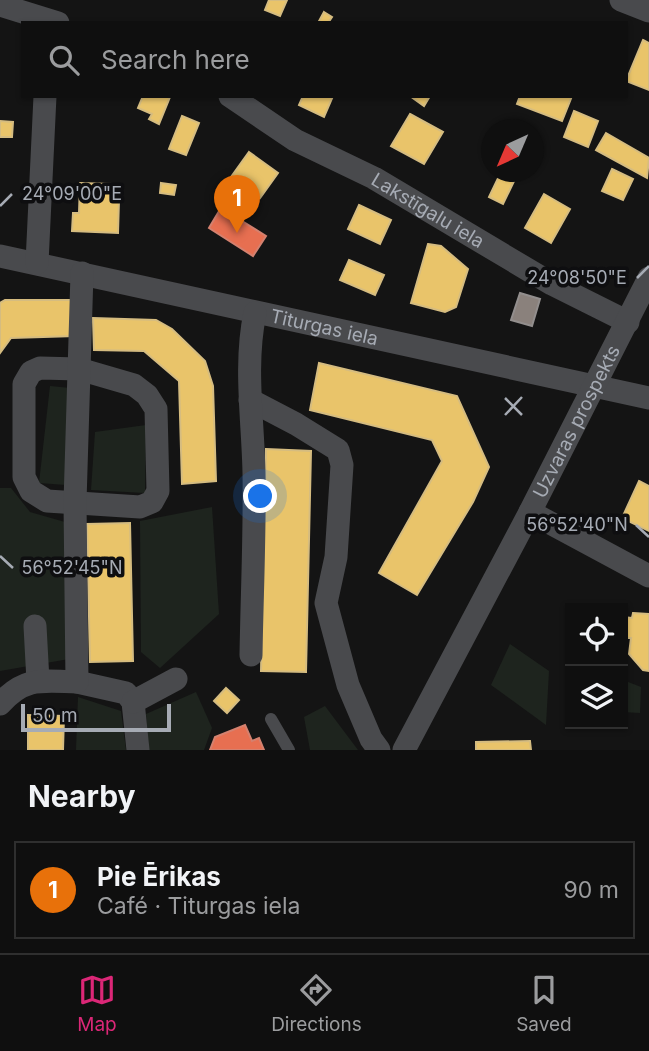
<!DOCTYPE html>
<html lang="en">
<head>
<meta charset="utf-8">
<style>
	:root { --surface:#0f0f0f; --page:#181818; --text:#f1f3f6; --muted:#9b9c9e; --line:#2f2f2f; --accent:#db2777 }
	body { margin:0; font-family:Inter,sans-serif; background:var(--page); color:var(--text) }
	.controls { position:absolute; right:21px; bottom:21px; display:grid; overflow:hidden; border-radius:0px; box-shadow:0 2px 5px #0004 }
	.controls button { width:63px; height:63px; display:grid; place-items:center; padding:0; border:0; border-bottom:2px solid var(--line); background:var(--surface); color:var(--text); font:35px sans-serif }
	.compass { position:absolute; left:481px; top:119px; width:63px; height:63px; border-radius:50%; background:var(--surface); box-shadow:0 2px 5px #0004; rotate:224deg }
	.scale { position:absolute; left:21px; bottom:18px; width:150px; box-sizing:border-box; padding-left:7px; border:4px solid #a6abb4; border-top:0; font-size:19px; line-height:24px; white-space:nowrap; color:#a6abb4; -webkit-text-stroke:5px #0e0e10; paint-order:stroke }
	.you { position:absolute; left:261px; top:497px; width:24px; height:24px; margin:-18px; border:5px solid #fff; border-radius:50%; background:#1a73e8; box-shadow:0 0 0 10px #1a73e833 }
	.badge { display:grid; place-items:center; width:46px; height:46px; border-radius:50%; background:var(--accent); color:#fff; font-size:23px; font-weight:700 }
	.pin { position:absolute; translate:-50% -58px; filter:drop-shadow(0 2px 4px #0008) }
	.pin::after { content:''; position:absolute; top:37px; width:24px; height:21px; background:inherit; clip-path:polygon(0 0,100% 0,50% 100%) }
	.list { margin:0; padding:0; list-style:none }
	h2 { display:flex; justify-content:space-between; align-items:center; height:91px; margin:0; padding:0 28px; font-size:30px }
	h2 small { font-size:23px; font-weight:400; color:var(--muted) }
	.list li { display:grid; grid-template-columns:46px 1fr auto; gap:21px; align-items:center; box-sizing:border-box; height:98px; margin:0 14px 14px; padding:0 14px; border:2px solid var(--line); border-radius:0px }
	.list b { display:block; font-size:26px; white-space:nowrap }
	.list p { margin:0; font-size:23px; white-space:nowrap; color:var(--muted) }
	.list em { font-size:23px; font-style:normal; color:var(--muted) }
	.icon { flex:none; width:38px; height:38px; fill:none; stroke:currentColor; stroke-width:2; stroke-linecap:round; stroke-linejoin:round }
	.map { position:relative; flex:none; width:649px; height:750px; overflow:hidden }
	.search { position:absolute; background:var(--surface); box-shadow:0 2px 5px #0004; left:21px; right:21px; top:21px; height:77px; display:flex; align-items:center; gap:18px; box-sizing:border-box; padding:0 24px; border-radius:0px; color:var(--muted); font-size:26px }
	.sheet { height:203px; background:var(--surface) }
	nav { display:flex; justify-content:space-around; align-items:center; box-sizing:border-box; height:98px; border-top:2px solid var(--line); background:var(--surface); font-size:19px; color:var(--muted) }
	nav a { display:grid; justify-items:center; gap:4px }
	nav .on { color:var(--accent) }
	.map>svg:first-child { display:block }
</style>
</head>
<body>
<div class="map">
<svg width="649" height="750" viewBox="0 0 649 750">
	<rect width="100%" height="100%" fill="#141414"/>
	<g fill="#1e241e">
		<polygon points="50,386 70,388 66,485 39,483"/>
		<polygon points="146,425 145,493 91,490 95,432"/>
		<polygon points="0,488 11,488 30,512 65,522 69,659 0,671"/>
		<polygon points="212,507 219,614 160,668 141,652 140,521"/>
		<polygon points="510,644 549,671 546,725 491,685"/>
		<polygon points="623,680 641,687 640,713 623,712"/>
		<polygon points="196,692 212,728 204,750 149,750 146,714"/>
		<polygon points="78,697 121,711 126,750 76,750"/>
		<polygon points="325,706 358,750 310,750 304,717"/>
	</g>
	<g fill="#e9c46a" stroke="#d5bc80" stroke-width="2">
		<polygon points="269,0 287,0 280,16 265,10"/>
		<polygon points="324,12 332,17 328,23 318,23"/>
		<polygon points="643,40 649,43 649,90 626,81"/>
		<polygon points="143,96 170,97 159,124 149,119 152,114 138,108"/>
		<polygon points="303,96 333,96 324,117 299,105"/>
		<polygon points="410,96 430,96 424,106"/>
		<polygon points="520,96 572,96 562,121 517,104"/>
		<polygon points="574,111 598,121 588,147 564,137"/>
		<polygon points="410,114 443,132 424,164 391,146"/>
		<polygon points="182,116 199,123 186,155 169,149"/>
		<polygon points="0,121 13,122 12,137 0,137"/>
		<polygon points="606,133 649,158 647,178 596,150"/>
		<polygon points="249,152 278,173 260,198 231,177"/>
		<polygon points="612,169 633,179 623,200 602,191"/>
		<polygon points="501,172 511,172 517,175 503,204 489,197"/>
		<polygon points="80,183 111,184 110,199 119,200 118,233 72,231 73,213 79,213"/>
		<polygon points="161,183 176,185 174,195 160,193"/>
		<polygon points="544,194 570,209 551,243 525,228"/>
		<polygon points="359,205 391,220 380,244 348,229"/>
		<polygon points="428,244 441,246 468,269 456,307 445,312 411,303"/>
		<polygon points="349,260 384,275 375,295 340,280"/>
		<polygon points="5,300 75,300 75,336 11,338 0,353 0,303"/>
		<polygon points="93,318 156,320 172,329 205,361 213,386 216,481 182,484 179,381 144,351 94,350"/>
		<polygon points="319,363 457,396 489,467 473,502 417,595 379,573 442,461 432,440 310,410"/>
		<polygon points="266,449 311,451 306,672 261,671"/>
		<polygon points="639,481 649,486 649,531 622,518"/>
		<polygon points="130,523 133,661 90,662 87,524"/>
		<polygon points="633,613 649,614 649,671 643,670 629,654 631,638 623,638 623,614 623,617 632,618"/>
		<polygon points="226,688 239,700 227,713 214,701"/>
		<polygon points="28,715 64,716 63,750 28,750"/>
		<polygon points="530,741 531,750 476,750 476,742"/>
	</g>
	<g fill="#e76f51" stroke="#d4816f" stroke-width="2">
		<polygon points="221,208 266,236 253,256 209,228"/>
		<polygon points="245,725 252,741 259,738 264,750 210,750 215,737"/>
	</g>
	<polygon fill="#8a817c" stroke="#928e8d" stroke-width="2" points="520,293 540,299 532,326 511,320"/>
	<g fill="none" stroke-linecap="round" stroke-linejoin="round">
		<polyline stroke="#494a4d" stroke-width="12" points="271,719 289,750"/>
		<g stroke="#494a4d" stroke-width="23">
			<polyline points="621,0 649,11"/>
			<polyline points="0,5 58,23"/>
			<path id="s1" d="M 230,96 L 295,140 L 374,178 L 552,284 L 628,322"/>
			<path id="s2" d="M 0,256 L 649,398"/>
			<polyline points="37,263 45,96"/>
			<polygon points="40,368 79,369 134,385 147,395 156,409 158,491 152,502 140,507 47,501 31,491 24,477 24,384 31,372"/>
			<polyline points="250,400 296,424 338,450 342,465 336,557 326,603 348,685 371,739 379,750"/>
			<polyline points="530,512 649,576"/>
			<polyline points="35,626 38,681"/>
			<path d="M 251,655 C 252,594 255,533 254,473 C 253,420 244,365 255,313"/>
			<polyline points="77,682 126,693 133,702 138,750"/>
			<polyline points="133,702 176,679"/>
			<path d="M 0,704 C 25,676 43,681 77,682 L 75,502 L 82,273"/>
			<path id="s3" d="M 404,750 L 530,512 L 649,278"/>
		</g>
	</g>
	<path fill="none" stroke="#a6abb4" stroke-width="2.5" d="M 0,206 L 12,194M 637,278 L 649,266M 505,398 L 522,415M 505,415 L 522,397M 636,525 L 649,537M 0,556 L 13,568"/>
	<g text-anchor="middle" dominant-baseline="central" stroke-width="7" stroke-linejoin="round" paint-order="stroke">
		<g font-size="19" fill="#a6abb4" stroke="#0e0e10">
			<text stroke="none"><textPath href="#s1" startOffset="229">Lakstīgalu iela</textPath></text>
			<text stroke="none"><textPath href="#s2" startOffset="332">Titurgas iela</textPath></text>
			<text stroke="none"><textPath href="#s3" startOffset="371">Uzvaras prospekts</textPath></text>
		</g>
	</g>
	<g font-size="18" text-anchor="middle" fill="#a6abb4" stroke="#0e0e10" stroke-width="7" stroke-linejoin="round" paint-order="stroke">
		<text x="72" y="200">24°09'00"E</text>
		<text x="577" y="284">24°08'50"E</text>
		<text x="577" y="531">56°52'40"N</text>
		<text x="72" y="574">56°52'45"N</text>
	</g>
</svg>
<div class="controls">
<button><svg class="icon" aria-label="locate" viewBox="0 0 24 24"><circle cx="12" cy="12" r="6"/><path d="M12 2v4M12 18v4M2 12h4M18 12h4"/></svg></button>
<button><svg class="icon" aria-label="layers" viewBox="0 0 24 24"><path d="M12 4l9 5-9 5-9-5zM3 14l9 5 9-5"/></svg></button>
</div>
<svg class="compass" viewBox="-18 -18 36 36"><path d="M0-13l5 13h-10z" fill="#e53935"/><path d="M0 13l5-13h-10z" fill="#9b9c9e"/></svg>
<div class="scale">50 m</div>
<div class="you"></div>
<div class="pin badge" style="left:237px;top:233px;background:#e8710a">1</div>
<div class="search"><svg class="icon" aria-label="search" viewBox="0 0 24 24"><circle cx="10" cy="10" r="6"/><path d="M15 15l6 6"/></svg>Search here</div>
</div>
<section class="sheet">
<h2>Nearby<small></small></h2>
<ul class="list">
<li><span class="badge" style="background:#e8710a">1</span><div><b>Pie Ērikas</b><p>Café · Titurgas iela</p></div><em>90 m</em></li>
</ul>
</section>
<nav>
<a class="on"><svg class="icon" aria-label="map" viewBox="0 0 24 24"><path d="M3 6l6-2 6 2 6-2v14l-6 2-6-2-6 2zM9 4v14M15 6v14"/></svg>Map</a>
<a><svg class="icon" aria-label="directions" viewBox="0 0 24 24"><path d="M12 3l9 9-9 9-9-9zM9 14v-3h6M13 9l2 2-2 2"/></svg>Directions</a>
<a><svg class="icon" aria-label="saved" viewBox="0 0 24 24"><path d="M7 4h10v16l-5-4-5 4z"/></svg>Saved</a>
</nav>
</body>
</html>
